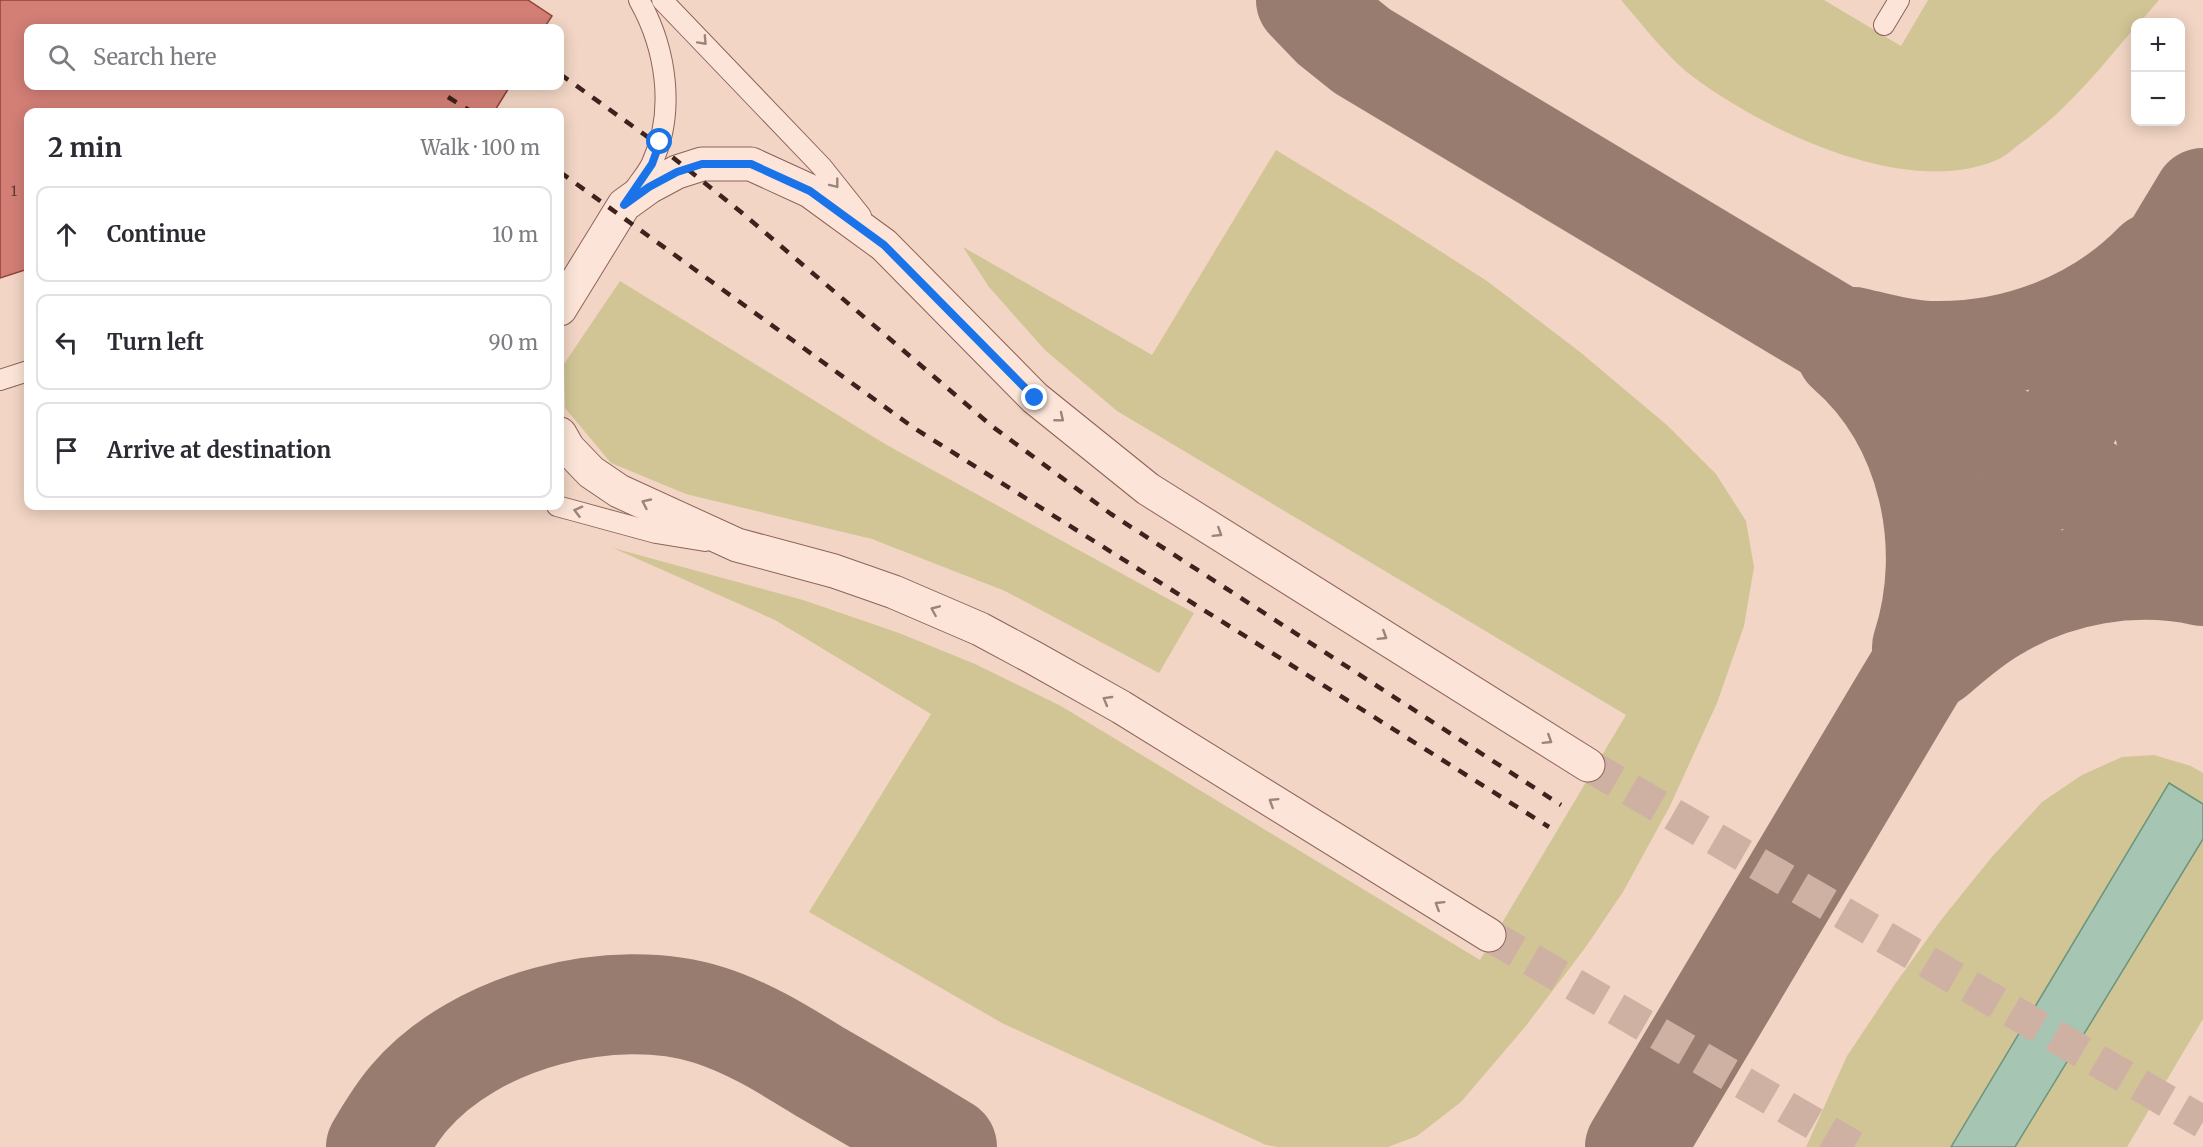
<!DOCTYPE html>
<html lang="en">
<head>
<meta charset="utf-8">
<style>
	:root { --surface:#fff; --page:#f7f7f7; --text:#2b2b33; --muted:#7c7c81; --line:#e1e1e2 }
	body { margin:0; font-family:Merriweather,serif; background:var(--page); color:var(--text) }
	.controls { position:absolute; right:18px; top:18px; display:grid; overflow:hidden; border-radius:12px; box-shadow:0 3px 15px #0003 }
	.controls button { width:54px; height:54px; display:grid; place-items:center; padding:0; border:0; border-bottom:2px solid var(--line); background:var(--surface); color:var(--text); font:30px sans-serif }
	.stop { position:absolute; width:18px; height:18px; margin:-14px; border:4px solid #1a73e8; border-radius:50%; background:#fff }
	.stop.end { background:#1a73e8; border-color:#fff; box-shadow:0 2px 6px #0008 }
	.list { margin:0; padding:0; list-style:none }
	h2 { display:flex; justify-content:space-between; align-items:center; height:78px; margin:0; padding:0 24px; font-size:26px }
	h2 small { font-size:20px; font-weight:400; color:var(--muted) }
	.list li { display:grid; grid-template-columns:39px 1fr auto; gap:18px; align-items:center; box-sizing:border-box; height:96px; margin:0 12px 12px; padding:0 12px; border:2px solid var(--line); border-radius:12px }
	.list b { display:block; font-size:22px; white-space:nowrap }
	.list em { font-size:20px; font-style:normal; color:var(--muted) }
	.icon { flex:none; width:33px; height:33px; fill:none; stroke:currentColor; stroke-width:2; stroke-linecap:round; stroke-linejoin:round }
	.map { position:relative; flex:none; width:2203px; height:1147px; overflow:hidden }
	.search { position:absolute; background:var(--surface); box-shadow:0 3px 15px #0003; left:24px; top:24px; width:540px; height:66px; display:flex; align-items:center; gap:15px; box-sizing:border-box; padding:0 21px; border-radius:12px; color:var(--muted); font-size:22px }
	.panel { position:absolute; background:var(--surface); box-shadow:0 3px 15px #0003; left:24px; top:108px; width:540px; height:402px; border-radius:12px }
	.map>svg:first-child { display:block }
</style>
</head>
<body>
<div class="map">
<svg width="2203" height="1147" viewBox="0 0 2203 1147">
	<rect width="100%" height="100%" fill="#f2d5c4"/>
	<g fill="#d1c596">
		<path d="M 1621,0 L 1824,0 L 1901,46 L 1928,0 L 2159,0 L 2140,22 L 2136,22 L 2135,27 C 2100,69 2066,111 2021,143 C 2014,148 2007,155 1999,159 C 1909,200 1765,131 1692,76 C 1668,58 1641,23 1621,0 Z"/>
		<polygon points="1276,150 1393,221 1487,281 1580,352 1668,426 1716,474 1746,521 1754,567 1744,626 1717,703 1670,806 1623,892 1585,948 1525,1027 1461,1102 1417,1136 1388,1147 1278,1147 1266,1145 1002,1023 809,912 931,714 775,620 613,548 803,600 899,633 975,664 1061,706 1480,960 1626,715 1117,411 1045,350 989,287 963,247 1152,355"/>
		<polygon points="620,281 885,444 1194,613 1159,673 1005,591 872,539 686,494 611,463 565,408 564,364"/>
		<polygon points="2154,755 2191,766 2203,773 2203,804 2169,784 1951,1147 1806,1147 1847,1056 1895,984 1941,920 1991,858 2042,802 2082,775 2122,757"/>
		<polygon points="2203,839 2203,1019 2127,1147 2015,1147"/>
	</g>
	<polygon fill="#a6c5b2" stroke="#6b947d" stroke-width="1.5" points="2169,783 2203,804 2203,839 2015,1147 1951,1147"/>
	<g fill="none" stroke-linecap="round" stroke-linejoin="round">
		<g stroke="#987c70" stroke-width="100">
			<polyline points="1306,0 1332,27 1362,51 2203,555"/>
			<path d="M 2170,270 C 2143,355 2156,444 2203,520"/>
			<path d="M 1854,337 C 1879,343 1906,351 1931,351 C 2014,353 2097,322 2155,262"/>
			<path d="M 1846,351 C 1929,423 1955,546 1922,647"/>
			<path d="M 1934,658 C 1954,641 1973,624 1996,611 C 2058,574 2133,561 2203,576"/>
			<path d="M 376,1147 C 386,1130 396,1113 409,1098 C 475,1020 613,985 709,1015 C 750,1028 786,1051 822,1073 C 864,1097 906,1122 947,1147"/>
			<polyline points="1635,1147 1902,698 2203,198"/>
		</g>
	</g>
	<polygon fill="#d37f76" stroke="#90423c" stroke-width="1.5" points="0,0 528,0 552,16 544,28 28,28 28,86 510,86 494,112 28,112 28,269 0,278"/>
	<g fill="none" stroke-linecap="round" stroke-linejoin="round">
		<g stroke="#ceb1a3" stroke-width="33" stroke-dasharray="33 16" stroke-linecap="butt">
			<polyline points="1588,765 2203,1122"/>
			<polyline points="1489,935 1854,1147"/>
		</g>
		<g stroke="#8e6358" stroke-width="22">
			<g id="service">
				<polyline points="662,0 822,167 861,216"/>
				<polyline points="1884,25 1899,0"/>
				<path d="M 634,190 C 640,181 648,172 652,163 C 676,111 666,48 639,0"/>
				<polyline points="0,380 28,371"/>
				<polyline points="557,506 656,533 705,541"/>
			</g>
		</g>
		<g stroke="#8e6358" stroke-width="35">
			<g id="minor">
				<polyline points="560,309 624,205 649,187 677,172 702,164 751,164 810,191 884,245 1035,398 1148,489 1588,765"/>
				<polyline points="560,434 568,448 591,472 619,491 737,545 834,571 894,592 980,629 1034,658 1121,707 1489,935"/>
			</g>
		</g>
		<use href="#service" stroke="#fce5d8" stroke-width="20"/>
		<use href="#minor" stroke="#fce5d8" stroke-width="33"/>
		<g stroke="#3d221d" stroke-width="4.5" stroke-dasharray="10 10" stroke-linecap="butt">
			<polyline points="560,74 645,135 741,212 993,427 1111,514 1561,805"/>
			<polyline points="448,97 472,112"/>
			<polyline points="560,172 914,428 1549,827"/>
		</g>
	</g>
	<defs><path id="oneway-chevron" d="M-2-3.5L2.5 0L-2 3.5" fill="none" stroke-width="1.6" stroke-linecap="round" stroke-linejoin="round" transform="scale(1.5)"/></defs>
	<g stroke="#9c847a">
		<use href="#oneway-chevron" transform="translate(703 41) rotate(47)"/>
		<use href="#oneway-chevron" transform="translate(835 184) rotate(52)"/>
		<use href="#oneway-chevron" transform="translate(1060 418) rotate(39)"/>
		<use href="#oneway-chevron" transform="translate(646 503) rotate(-155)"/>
		<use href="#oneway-chevron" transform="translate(578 511) rotate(-165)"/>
		<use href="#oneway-chevron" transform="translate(1218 533) rotate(32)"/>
		<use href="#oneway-chevron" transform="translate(935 610) rotate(-157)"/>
		<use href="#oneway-chevron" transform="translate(1383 636) rotate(32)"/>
		<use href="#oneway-chevron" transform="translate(1107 700) rotate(-150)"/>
		<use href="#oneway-chevron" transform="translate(1548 740) rotate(32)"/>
		<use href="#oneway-chevron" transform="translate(1273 802) rotate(-148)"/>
		<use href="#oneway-chevron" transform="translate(1439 905) rotate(-148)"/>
	</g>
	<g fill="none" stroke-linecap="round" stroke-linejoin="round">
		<polyline stroke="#1a73e8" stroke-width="8" points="660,142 652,164 624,205 649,187 677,172 702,164 751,164 810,191 884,245 1035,398"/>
	</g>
	<g text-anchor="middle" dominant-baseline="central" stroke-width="6" stroke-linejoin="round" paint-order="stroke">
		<g font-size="14" fill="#623933">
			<text x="14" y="191">1</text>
		</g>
	</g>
</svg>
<div class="controls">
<button>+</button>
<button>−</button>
</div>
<div class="stop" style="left:660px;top:142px"></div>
<div class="stop end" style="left:1035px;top:398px"></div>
<div class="search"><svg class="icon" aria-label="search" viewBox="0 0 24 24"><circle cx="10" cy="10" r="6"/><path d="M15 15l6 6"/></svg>Search here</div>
<section class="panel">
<h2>2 min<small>Walk · 100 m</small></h2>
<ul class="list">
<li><svg class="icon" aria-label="ahead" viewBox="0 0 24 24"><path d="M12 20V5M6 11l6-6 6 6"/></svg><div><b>Continue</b></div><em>10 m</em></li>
<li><svg class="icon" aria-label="left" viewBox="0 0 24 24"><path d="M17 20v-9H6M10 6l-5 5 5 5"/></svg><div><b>Turn left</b></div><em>90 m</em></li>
<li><svg class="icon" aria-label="arrive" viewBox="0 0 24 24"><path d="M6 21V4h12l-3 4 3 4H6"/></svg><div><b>Arrive at destination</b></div></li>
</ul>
</section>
</div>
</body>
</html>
